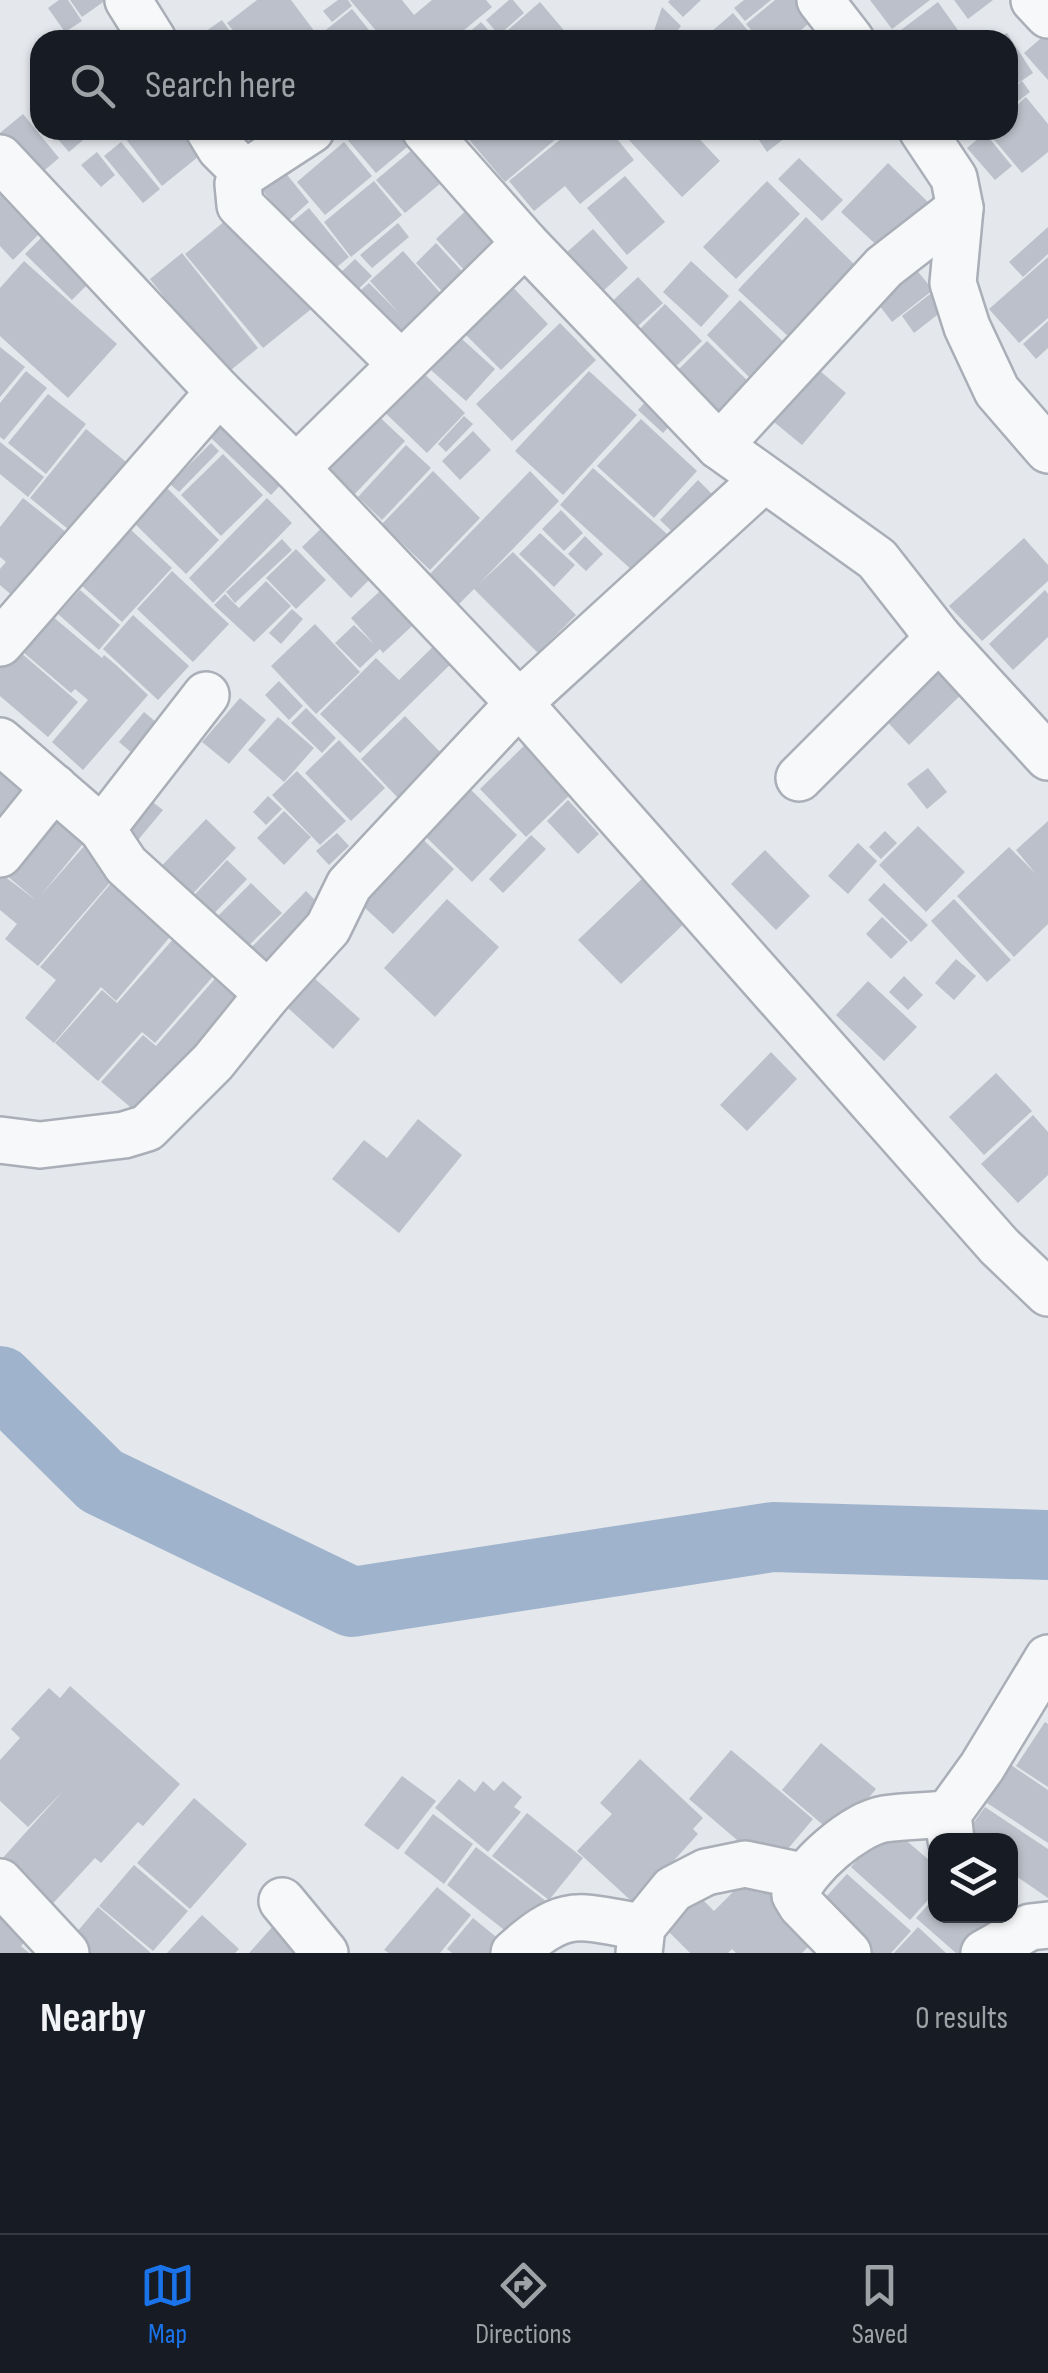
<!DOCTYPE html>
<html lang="en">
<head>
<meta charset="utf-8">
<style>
	:root { --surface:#171b24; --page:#242831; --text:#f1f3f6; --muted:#9ea1a6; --line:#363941; --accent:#1a73e8 }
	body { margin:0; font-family:"Sofia Sans Condensed",sans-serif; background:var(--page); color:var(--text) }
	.controls { position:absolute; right:30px; bottom:30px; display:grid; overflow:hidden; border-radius:20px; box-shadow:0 2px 8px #0004 }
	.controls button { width:90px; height:90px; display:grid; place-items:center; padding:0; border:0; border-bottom:2px solid var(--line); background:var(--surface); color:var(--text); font:50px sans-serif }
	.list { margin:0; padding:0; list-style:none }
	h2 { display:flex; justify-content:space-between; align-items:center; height:130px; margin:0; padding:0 40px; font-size:42px }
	h2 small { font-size:32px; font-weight:400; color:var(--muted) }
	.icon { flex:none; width:55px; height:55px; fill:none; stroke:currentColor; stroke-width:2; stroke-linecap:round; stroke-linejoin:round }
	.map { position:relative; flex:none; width:1048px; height:1953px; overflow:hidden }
	.search { position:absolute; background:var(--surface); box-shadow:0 2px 8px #0004; left:30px; right:30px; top:30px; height:110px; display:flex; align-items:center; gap:25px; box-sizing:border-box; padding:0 35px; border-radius:30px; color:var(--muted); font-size:38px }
	.sheet { height:280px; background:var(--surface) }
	nav { display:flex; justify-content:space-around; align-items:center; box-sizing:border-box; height:140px; border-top:2px solid var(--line); background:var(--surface); font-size:28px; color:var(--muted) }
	nav a { display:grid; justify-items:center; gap:5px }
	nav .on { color:var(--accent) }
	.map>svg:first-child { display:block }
</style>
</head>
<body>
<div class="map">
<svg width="1048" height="1953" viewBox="0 0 1048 1953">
	<rect width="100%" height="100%" fill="#e4e7ec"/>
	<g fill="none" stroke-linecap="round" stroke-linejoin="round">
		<polyline stroke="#9fb4cc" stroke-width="70" points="0,1381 101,1481 352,1602 773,1537 1048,1545"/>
	</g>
	<g fill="#bbc0ca">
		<polygon points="59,0 68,0 82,21 65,32 48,8"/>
		<polygon points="70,0 106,0 82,17"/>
		<polygon points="257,0 291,0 315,32 304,40 241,40 227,23"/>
		<polygon points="338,0 348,0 352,6 332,22 323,11"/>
		<polygon points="350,0 402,0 414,15 432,0 486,0 492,7 452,40 384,40"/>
		<polygon points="509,0 513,0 524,13 499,35 486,20"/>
		<polygon points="670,0 701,0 683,17 668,2"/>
		<polygon points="744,0 771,0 745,21 734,8"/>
		<polygon points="775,0 816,0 824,11 789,40 760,40 746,24"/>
		<polygon points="870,0 930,0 892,29"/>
		<polygon points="954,0 993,0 968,19"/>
		<polygon points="540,2 568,35 562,40 504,40 501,36"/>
		<polygon points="938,2 965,40 902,40 897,33"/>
		<polygon points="662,7 681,26 670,40 651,40"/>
		<polygon points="352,9 377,40 320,40 317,37"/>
		<polygon points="733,13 756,40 720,40 712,31"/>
		<polygon points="222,20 236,40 193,40"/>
		<polygon points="481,22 497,40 460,40"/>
		<polygon points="1048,32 1048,80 1024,53"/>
		<polygon points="1007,33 1033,73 1008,90 1008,40 996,40"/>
		<polygon points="1022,81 1030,92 1008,109 1008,92"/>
		<polygon points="1026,97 1048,124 1048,152 1022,173 986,130 1008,130 1008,113"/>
		<polygon points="23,114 59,158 34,179 0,137 0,133"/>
		<polygon points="50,130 95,130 69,152"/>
		<polygon points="135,130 194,130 209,148 162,186 125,138"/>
		<polygon points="355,130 413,130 419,137 376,173 346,138"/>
		<polygon points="461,130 561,130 563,133 505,182"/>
		<polygon points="563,130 610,130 634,160 580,204 565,186 534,211 509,181 567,134"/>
		<polygon points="638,130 691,130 720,161 682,197 628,139"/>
		<polygon points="752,130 781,130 786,137 767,152"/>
		<polygon points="985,133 1012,166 995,180 967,148"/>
		<polygon points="425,139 453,173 405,213 376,180"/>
		<polygon points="121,142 160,189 143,203 104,156"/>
		<polygon points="344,142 372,176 325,215 297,182"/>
		<polygon points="97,152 115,175 101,187 81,165"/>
		<polygon points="799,158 843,200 822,221 778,179"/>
		<polygon points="888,163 932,206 886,254 841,212"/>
		<polygon points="284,171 309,202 288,221 262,190"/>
		<polygon points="625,176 665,222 627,255 587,208"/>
		<polygon points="374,181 402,215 351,257 324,222"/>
		<polygon points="767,181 800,214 736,279 703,247"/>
		<polygon points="12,183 51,222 13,260 0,246 0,195"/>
		<polygon points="477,200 516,244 475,282 436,239"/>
		<polygon points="309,208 349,257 331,272 291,223"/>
		<polygon points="237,211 315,306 263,348 185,254"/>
		<polygon points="806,217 857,267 790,338 738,290"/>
		<polygon points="398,223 409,237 372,268 360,255"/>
		<polygon points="54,225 101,271 72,300 25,254"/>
		<polygon points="1048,227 1048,254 1023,277 1009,262"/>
		<polygon points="593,229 628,268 602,292 567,252"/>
		<polygon points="436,243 472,282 451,301 416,263"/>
		<polygon points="403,251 452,306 407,355 353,297 369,283 399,313 370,281"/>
		<polygon points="182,253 258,348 226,374 150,279"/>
		<polygon points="1048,257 1048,318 1019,343 989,309"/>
		<polygon points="355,259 372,276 351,296 334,279"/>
		<polygon points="24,261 117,344 68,398 0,336 0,288"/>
		<polygon points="691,261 729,296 701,327 663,292"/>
		<polygon points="910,262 933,290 892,322 870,293"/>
		<polygon points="502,276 548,324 501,370 454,323"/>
		<polygon points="638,277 663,303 628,335 604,309"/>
		<polygon points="934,291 946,308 914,333 902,316"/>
		<polygon points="740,300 794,352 759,387 707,335"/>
		<polygon points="665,304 702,341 662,380 626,343"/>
		<polygon points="1048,321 1048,348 1036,359 1023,344"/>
		<polygon points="560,323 596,360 512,441 476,404"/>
		<polygon points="452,330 495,369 466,401 423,363"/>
		<polygon points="707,341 756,389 724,422 675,373"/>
		<polygon points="0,347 25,367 0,397"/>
		<polygon points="807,360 846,393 802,445 763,413"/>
		<polygon points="412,362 465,413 427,453 374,402"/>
		<polygon points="26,371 47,388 4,440 0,437 0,403"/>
		<polygon points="589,371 637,415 563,495 515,451"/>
		<polygon points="658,388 683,411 663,433 638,410"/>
		<polygon points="48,394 86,424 46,474 8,443"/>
		<polygon points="370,408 405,441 351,498 316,465"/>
		<polygon points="464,416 473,424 446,452 438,444"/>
		<polygon points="228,419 288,477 271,495 210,437"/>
		<polygon points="641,419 697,471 654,518 597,466"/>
		<polygon points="86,429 136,470 79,538 30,498"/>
		<polygon points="473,431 491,450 460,480 442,461"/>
		<polygon points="0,442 44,477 28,497 0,474"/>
		<polygon points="211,443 219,451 179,492 170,484"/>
		<polygon points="406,445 431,468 382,520 358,497"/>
		<polygon points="223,454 263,495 221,536 181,495"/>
		<polygon points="593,468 676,542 643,580 560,505"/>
		<polygon points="433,471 480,518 430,570 382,524"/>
		<polygon points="530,471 559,501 480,583 513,552 576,615 538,653 474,589 458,605 428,576"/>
		<polygon points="698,480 716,498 679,538 660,520"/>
		<polygon points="166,487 219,540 186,574 132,521"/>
		<polygon points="23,498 76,540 23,605 0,585 0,569 6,562 0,557 0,527"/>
		<polygon points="267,498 292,523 213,603 189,578"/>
		<polygon points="561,510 583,533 564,551 542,529"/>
		<polygon points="332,518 381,568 351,598 302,547"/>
		<polygon points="130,529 172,568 122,622 80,584"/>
		<polygon points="540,533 575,565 554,587 519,554"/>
		<polygon points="585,536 603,554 586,571 568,554"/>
		<polygon points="1024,538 1048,565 1048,581 982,641 949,606"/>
		<polygon points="282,539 292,550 235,603 226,592"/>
		<polygon points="296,549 326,580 296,609 266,578"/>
		<polygon points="172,571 229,624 193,662 137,609"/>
		<polygon points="394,578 426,613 383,653 380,649 360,668 335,643 354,625 374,644 351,618"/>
		<polygon points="266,581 291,606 254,642 214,605 225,594 239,608"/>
		<polygon points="80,590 120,625 99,650 58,614"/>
		<polygon points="1045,590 1048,594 1048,637 1013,670 989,644"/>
		<polygon points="292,609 303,619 281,644 269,633"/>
		<polygon points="46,611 102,658 104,655 116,665 148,695 83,770 52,742 88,700 75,689 71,693 16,646"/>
		<polygon points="133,615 189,666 158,700 103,649"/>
		<polygon points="315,624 360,672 316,714 271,666"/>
		<polygon points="447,633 464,651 360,753 320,714 376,658 399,680"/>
		<polygon points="13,646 78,702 48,737 0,696 0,662"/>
		<polygon points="937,658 967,689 909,745 879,713"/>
		<polygon points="279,681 303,706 289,720 265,695"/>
		<polygon points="240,698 266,720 229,764 202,742"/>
		<polygon points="306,708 336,738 322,753 291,723"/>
		<polygon points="144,712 163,728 138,758 119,742"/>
		<polygon points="405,716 443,755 398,798 361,759"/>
		<polygon points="278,717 314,748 284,782 248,750"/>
		<polygon points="531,739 578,787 526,837 480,789"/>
		<polygon points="339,740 385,788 351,821 305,773"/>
		<polygon points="0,756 43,790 13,828 0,818"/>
		<polygon points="928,768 947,792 927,809 907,784"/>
		<polygon points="297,771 346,821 320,845 272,795"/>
		<polygon points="466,785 517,835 472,882 421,832"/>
		<polygon points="268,796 282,809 266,825 253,812"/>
		<polygon points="146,797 163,810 138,840 121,827"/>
		<polygon points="568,800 599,834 578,854 547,821"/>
		<polygon points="50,801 91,834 41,895 86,844 119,872 38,966 5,939 17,924 0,910 0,873 37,901 0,870"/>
		<polygon points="284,811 311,837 284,865 257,838"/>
		<polygon points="206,819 236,848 183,904 153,875"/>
		<polygon points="1048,821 1048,924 1014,957 957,896 1009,847 1036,874 1016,850"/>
		<polygon points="918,826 965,872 926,912 879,865"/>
		<polygon points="412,829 454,869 393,934 350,894"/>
		<polygon points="885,831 897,843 881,859 869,847"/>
		<polygon points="337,833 349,846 329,865 316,851"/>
		<polygon points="531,835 546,849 503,893 489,879"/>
		<polygon points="858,843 877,861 848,894 828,876"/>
		<polygon points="765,850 810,896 776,930 731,884"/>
		<polygon points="227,860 247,879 204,924 185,905"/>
		<polygon points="647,874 690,918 621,984 578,940"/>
		<polygon points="118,875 179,926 116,1001 101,987 54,1043 25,1018 56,980 40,967"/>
		<polygon points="251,883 282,913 240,954 210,924"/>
		<polygon points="884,883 928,925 911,942 868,900"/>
		<polygon points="306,891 330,915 267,980 243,956"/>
		<polygon points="447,899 499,947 435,1017 384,968"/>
		<polygon points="954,899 1011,960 987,982 931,921"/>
		<polygon points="882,917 908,942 891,959 866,934"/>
		<polygon points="175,937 216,973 155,1043 142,1032 98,1081 55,1043 102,990 117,1003"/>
		<polygon points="956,959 976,976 954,1000 935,983"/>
		<polygon points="303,968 360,1019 333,1049 276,997"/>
		<polygon points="220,973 254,1003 150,1124 101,1082 143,1035 156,1046"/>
		<polygon points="904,976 923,995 908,1010 889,992"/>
		<polygon points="868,981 917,1027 884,1061 836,1015"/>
		<polygon points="771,1052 797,1079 747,1131 720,1105"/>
		<polygon points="996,1073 1032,1111 984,1155 949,1117"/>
		<polygon points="1033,1115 1048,1132 1048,1175 1018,1203 981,1164"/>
		<polygon points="418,1119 462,1155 399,1233 332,1179 364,1140 387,1158"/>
		<polygon points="70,1686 180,1784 143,1826 138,1822 101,1863 95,1858 44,1913 0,1861 64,1790 28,1827 0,1801 0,1760 20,1738 11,1729 49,1688 60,1698"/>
		<polygon points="1045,1722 1048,1724 1048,1787 1016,1766"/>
		<polygon points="821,1743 876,1789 836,1836 782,1790"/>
		<polygon points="731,1750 813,1819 771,1869 689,1799"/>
		<polygon points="640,1759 703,1818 693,1829 698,1834 668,1867 640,1909 577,1851 612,1814 600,1803"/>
		<polygon points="1011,1765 1048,1790 1048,1843 987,1803"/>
		<polygon points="402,1776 436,1801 398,1850 364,1825"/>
		<polygon points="459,1779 475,1792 483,1781 494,1791 503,1781 522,1797 514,1807 521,1812 488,1852 435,1808"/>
		<polygon points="194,1798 247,1844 190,1909 137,1863"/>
		<polygon points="985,1807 1048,1849 1048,1898 1010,1872 1010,1840 961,1840"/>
		<polygon points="527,1813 583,1858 549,1900 492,1856"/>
		<polygon points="433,1814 473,1844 444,1884 404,1853"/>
		<polygon points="888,1825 936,1866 936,1891 910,1920 851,1867"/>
		<polygon points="476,1847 551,1905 521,1943 447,1885"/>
		<polygon points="134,1865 188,1911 153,1951 99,1906"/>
		<polygon points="757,1868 822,1933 802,1953 736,1953 732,1949 728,1953 690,1953 661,1924 694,1891 714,1911"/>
		<polygon points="847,1874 911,1931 891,1953 861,1953 814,1910"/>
		<polygon points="437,1887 471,1915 440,1953 389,1953 384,1950"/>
		<polygon points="0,1895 38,1927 21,1946 29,1953 0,1953"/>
		<polygon points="936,1896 936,1916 991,1916 1000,1924 974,1953 956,1953 916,1918"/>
		<polygon points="98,1907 151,1953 87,1953 71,1939"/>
		<polygon points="202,1915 239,1949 235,1953 167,1953"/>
		<polygon points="473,1918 511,1949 508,1953 452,1953 447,1949"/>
		<polygon points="274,1925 305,1953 249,1953"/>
		<polygon points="918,1927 946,1953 894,1953"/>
	</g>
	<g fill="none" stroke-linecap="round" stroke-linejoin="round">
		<g stroke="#a9aeb7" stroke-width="50">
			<g id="minor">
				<polyline points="128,0 153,40"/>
				<polyline points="820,0 851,40"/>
				<polyline points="1034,0 1048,15"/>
				<polyline points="209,130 220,148 245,173"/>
				<polyline points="311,130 245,173 238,184 240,205 401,364"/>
				<polyline points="425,130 525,243 719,446 877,559 939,638 1048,757"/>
				<polyline points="922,130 954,178 960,208 953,283 967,327 997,391 1048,450"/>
				<polyline points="0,158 219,392 296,468 519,703 999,1246 1048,1293"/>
				<polyline points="719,446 884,267 960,208"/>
				<polyline points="296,468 525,243"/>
				<polyline points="0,643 219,392"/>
				<polyline points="0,741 102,829 126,865 268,994"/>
				<polyline points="799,778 939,638"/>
				<polyline points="102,829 206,695"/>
				<polyline points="0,854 54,787"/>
				<polyline points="0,1140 40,1145 124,1135 147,1128 213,1062 268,994 328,928 349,885 519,703 764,479"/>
				<polyline points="951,1840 948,1814 982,1767 1048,1658"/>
				<polyline points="0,1882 66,1953"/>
				<polyline points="282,1901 325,1953"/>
				<path d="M 514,1953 C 566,1906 577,1916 642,1927"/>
				<polyline points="639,1953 642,1927 673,1889 706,1872 745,1864 802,1876"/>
				<path d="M 848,1953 L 801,1905 L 795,1895 C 805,1867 853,1825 884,1819 C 905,1816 927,1816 948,1814"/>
				<polyline points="984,1953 1030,1927 1048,1925"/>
			</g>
		</g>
		<use href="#minor" stroke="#f7f8fa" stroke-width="45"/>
	</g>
</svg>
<div class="controls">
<button><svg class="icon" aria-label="layers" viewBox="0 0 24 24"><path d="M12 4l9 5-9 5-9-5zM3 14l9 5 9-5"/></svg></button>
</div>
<div class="search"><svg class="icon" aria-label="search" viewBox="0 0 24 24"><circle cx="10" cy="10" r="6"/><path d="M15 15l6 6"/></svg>Search here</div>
</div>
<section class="sheet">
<h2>Nearby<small>0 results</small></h2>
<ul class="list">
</ul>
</section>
<nav>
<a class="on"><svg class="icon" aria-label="map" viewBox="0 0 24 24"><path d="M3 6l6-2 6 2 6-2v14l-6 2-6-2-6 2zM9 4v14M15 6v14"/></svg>Map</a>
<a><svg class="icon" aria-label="directions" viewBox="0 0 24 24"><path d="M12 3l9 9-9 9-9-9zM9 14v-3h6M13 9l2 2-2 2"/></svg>Directions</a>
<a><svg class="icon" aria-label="saved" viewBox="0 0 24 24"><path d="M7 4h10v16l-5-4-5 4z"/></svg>Saved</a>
</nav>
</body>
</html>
